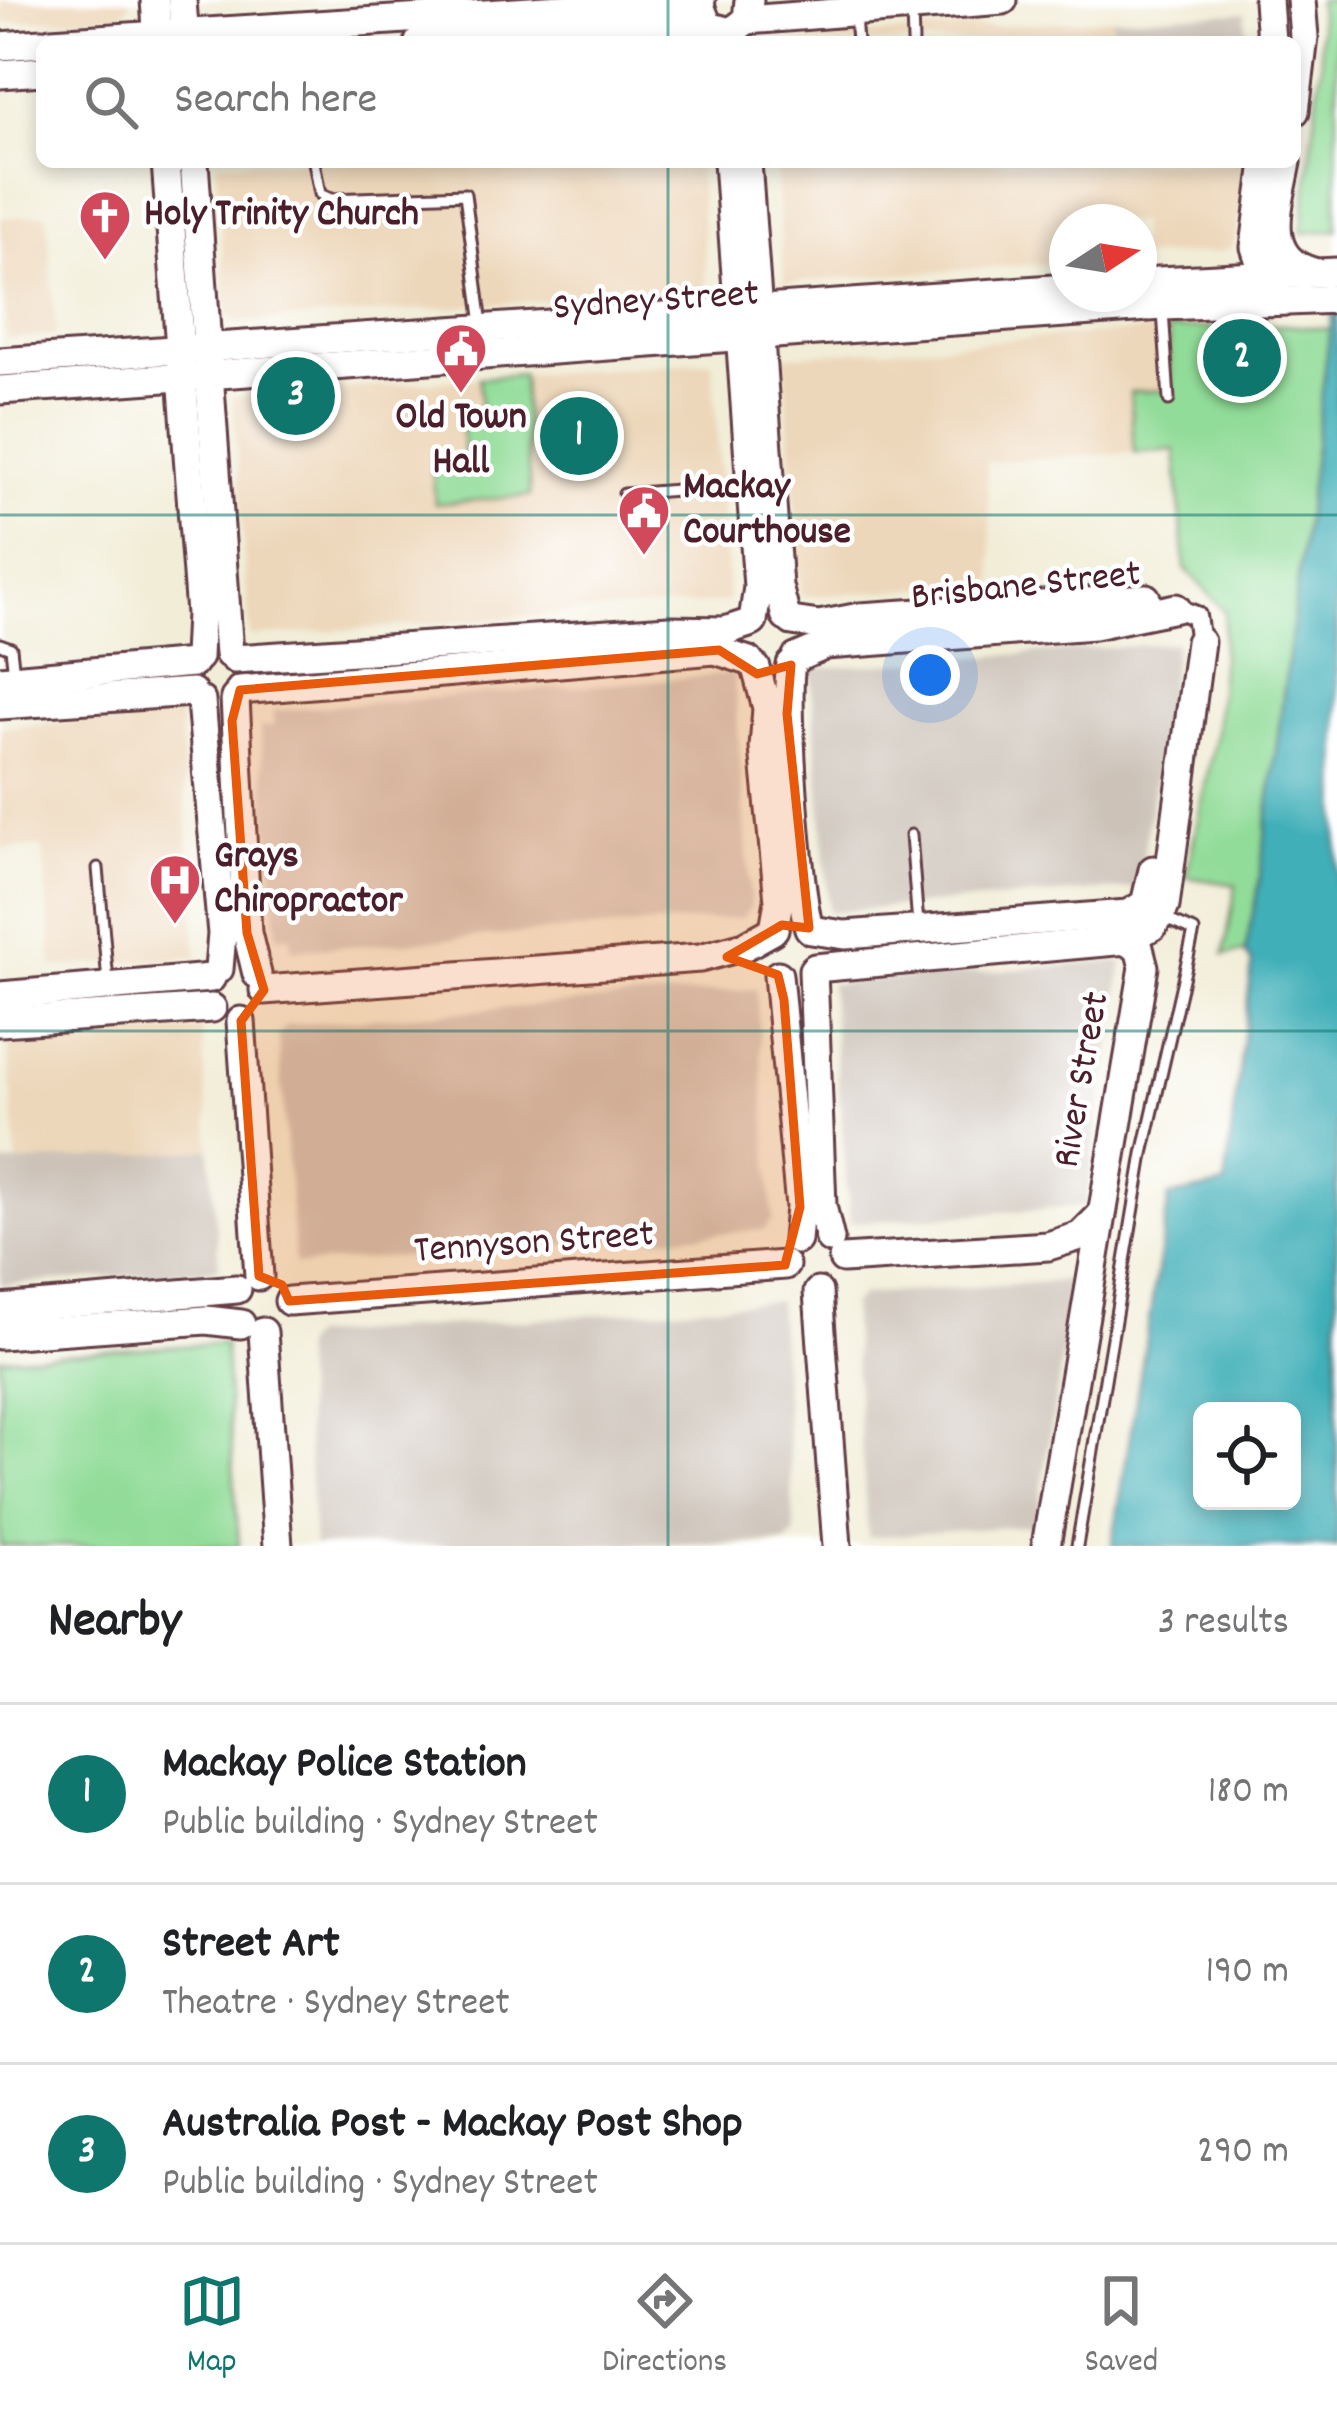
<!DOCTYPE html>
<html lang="en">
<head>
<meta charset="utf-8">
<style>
	:root { --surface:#fff; --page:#f2f2f2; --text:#202124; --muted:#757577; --line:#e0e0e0; --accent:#0f766e }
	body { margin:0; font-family:Dekko,sans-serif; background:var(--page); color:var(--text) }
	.controls { position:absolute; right:36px; bottom:36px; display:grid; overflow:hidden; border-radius:18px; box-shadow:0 6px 18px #0003 }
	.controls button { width:108px; height:108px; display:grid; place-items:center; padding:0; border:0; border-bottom:3px solid var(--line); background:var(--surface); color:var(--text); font:60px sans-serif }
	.compass { position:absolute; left:1049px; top:204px; width:108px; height:108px; border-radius:50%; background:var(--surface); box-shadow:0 6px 18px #0003; rotate:78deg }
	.you { position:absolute; left:930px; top:675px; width:42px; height:42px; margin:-30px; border:9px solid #fff; border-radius:50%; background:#1a73e8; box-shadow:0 0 0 18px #1a73e833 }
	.badge { display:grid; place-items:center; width:78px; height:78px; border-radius:50%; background:var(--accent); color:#fff; font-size:39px; font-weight:700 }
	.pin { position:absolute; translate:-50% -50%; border:6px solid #fff; box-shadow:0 3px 12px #0006 }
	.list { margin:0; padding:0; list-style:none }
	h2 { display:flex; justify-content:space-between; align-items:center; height:156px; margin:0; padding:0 48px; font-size:51px }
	h2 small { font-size:39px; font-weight:400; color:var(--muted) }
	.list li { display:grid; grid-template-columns:78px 1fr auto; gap:36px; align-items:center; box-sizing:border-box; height:180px; padding:0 48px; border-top:3px solid var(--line) }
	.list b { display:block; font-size:45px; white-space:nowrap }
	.list p { margin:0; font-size:39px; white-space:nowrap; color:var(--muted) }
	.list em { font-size:39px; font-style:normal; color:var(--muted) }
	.icon { flex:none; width:66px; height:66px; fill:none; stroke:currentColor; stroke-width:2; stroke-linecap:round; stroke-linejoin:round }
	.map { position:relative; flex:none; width:1337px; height:1546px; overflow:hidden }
	.search { position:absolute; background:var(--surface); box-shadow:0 6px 18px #0003; left:36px; right:36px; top:36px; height:132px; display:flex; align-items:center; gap:30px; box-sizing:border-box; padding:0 42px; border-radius:18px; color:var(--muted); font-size:45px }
	.sheet { height:696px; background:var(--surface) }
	nav { display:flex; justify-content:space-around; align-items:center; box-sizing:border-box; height:168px; border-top:3px solid var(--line); background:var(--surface); font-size:33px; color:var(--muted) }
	nav a { display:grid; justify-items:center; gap:6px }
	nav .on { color:var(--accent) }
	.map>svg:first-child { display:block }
</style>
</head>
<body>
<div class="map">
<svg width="1337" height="1546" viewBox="0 0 1337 1546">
	<rect width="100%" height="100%" fill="#fff"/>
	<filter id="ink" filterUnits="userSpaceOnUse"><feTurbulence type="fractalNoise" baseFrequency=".00833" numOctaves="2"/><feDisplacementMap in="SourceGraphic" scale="24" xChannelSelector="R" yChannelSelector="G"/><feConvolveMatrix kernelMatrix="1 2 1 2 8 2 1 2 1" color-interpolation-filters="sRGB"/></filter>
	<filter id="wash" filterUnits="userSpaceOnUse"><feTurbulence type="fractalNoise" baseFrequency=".004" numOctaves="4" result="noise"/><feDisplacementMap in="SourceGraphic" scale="48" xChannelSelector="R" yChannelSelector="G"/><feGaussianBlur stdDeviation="2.7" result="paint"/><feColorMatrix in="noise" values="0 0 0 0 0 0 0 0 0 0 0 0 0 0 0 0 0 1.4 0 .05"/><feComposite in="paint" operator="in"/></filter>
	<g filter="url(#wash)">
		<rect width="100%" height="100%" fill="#f1edd7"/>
		<g fill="#edd7ba">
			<polygon points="0,0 129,0 129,5 120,15 0,23"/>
			<polygon points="1112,18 1114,42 778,42 853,36"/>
			<polygon points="216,162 698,162 707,289 237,323 227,314"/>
			<polygon points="775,162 1248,162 1237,235 1232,247 1219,252 1139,257 1139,222 1067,222 1067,262 784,283"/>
			<polygon points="47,214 56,335 7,338 0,218"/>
			<polygon points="1169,329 1172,390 1130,393 1134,453 986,462 994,583 801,597 784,356"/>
			<polygon points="712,361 729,602 250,637 233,397"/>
			<polygon points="179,715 197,957 52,967 43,847 0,849 0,728"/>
			<polygon points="202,1029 210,1149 17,1163 8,1043"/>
		</g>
		<g fill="#ccc2b8">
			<polygon points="1245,13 1247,42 1114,42 1112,18"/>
			<polygon points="1176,643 1138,888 829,912 811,669"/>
			<polygon points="734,674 751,907 742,918 292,950 290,936 277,937 260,727 273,726 273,711"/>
			<polygon points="1123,961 1085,1206 850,1223 830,984"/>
			<polygon points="756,989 773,1219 764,1230 295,1265 278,1035 287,1025"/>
			<polygon points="210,1149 219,1269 0,1285 0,1164"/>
			<polygon points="1074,1280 1036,1525 868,1537 851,1306 861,1295"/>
			<polygon points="778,1301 795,1533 786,1543 314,1546 301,1347 310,1336"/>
		</g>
		<g fill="#91dc98" stroke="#6e7e62" stroke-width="3">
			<polygon points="1318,0 1337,0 1337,230 1302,233 1321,63"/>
			<polygon points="1286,325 1330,329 1259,883 1245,952 1224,955 1236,885 1186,877 1216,733 1225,611 1185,568 1175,450 1134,453 1130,392 1172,390 1169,329"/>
			<polygon points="522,374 530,496 435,504 432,463 464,460 462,426 472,424 471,410 481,408 479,378"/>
			<polygon points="224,1343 239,1546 0,1546 0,1358"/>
		</g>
		<path fill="#3fafb8" stroke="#446772" stroke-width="3" fill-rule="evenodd" d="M 1337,276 L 1337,1546 L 1112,1546 L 1169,1197 L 1225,1185 L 1252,964 L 1245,952 L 1259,883 ZM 1202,1411 L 1292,1411 L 1292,1501 L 1202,1501 Z"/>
	</g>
	<g filter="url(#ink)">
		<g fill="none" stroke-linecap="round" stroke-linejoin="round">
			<g stroke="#633e45" stroke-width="15">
				<g id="lane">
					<polyline points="912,12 913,42"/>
					<polyline points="855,16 857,42"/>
					<polyline points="314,162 320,194 331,199 465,194 482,325"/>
					<polyline points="1163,311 1169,400"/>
					<polyline points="624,494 745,485"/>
					<polyline points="0,644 11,648 14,675"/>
					<polyline points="911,835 918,925"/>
					<polyline points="98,868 108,982"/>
					<polyline points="1077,1546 1143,1154 1194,931 1161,917"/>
				</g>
			</g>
			<g stroke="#633e45" stroke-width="24">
				<polyline id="street" points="1176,608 1196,616 1200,642"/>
			</g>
			<g stroke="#633e45" stroke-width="33">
				<g id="secondary">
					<polyline points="155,0 158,42"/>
					<polyline points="182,0 185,42"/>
					<polyline points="1268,0 1271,42"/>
					<polyline points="701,8 708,26 731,32 747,20 749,0"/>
					<polyline points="747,20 1003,0"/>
					<polyline points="51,42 701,0"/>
					<polyline points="419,42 704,21"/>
					<polyline points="0,46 42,43"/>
					<polyline points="0,74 42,71"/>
					<polyline points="1295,111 1304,37 1301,0"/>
					<polyline points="166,162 200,614 198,657"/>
					<polyline points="194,162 229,654"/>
					<polyline points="728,162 758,587 753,621"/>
					<polyline points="747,162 778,586 786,617"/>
					<polyline points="1266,162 1255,247 1268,286"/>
					<path d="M 1287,162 C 1280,203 1259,257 1313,272"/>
					<polyline points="1139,282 1337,272"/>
					<polyline points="0,362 1067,288"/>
					<polyline points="0,390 1163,306 1337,299"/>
					<polyline points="792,621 819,625 860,617 1146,598"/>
					<polyline points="796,658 826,645 1094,625 1176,608"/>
					<polyline points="235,659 669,630 725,631 752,622"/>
					<path d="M 791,665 C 784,697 798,895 809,928"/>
					<polyline points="756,668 767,708 764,748 779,901 774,929"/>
					<polyline points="0,680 193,663"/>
					<polyline points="240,690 715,650 749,661"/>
					<polyline points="235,698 247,933 257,974"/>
					<polyline points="201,701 222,934 219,969"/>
					<polyline points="0,705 192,692"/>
					<polyline points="811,930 845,935 1128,914 1145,904 1153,870"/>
					<polyline points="815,968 1127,940 1153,926 1165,906 1200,642"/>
					<polyline points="813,970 822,1206 830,1239"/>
					<polyline points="778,975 800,1207 797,1240"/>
					<polyline points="264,990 700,958 745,946 772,931"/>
					<polyline points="0,996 211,978"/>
					<polyline points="241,1021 259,1276"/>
					<polyline points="0,1022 212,1008"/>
					<polyline points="843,1259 1048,1246 1080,1236 1100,1216"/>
					<polyline points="818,1292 837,1546"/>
					<polyline points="289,1301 785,1265"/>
					<polyline points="0,1309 237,1289"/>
					<polyline points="263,1332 278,1546"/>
					<polyline points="0,1335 206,1320 241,1324"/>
					<polyline points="1046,1546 1144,967 1139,948 1124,940"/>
				</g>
			</g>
			<use href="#lane" stroke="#fff" stroke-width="9"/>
			<use href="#street" stroke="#fff" stroke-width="18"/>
			<use href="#secondary" stroke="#fff" stroke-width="27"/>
		</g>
	</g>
	<path fill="#e8590c" fill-opacity="0.2" stroke="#e8590c" stroke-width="9" stroke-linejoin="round" d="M 719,650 L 757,674 L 791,665 L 787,714 L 809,928 L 782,925 L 727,957 L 778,975 L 784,1000 L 800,1207 L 785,1265 L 289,1301 L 282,1285 L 259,1276 L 241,1021 L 264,990 L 247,933 L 232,721 L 240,690 Z"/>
	<path fill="none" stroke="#0f766e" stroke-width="3" stroke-opacity="0.55" d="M 668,0 L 668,42M 668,162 L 668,1546M 0,515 L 1337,515M 0,1031 L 1337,1031"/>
	<defs>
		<g id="church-pin" transform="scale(2.7)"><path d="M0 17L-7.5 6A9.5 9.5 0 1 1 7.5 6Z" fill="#d1495b" stroke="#fff"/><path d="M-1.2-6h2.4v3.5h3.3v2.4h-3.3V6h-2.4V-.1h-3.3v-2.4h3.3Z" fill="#fff"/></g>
		<g id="civic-pin" transform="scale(2.7)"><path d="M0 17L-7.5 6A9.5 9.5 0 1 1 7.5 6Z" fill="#d1495b" stroke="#fff"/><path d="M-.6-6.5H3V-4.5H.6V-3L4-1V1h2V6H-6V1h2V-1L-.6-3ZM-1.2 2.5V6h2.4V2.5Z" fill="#fff"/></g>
		<g id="hospital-pin" transform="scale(2.7)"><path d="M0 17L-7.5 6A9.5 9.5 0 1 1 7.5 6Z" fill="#d1495b" stroke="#fff"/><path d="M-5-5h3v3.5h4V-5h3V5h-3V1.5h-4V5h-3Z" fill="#fff"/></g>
	</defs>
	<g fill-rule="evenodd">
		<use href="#church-pin" x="105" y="216"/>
		<use href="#civic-pin" x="461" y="349"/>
		<use href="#civic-pin" x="644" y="511"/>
		<use href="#hospital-pin" x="175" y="880"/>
	</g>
	<g text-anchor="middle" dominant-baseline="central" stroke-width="9" stroke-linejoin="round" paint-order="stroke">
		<g font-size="39" font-weight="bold" fill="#4a1f2b" stroke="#fff" text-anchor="start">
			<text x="144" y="216">Holy Trinity Church</text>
			<text x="461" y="419" text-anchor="middle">Old Town<tspan x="461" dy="45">Hall</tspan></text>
			<text x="683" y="489">Mackay<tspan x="683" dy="45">Courthouse</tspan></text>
			<text x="214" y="858">Grays<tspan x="214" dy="45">Chiropractor</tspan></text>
		</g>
		<g font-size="39" fill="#4a1f2b" stroke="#fff">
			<text transform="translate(656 303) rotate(-4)">Sydney Street</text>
			<text transform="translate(1026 588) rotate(-6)">Brisbane Street</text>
			<text transform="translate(1084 1080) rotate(-80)">River Street</text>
			<text transform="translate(534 1245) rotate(-4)">Tennyson Street</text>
		</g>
	</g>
</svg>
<div class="controls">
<button><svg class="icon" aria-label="locate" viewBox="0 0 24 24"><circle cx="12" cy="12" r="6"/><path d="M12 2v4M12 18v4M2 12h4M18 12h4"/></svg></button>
</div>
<svg class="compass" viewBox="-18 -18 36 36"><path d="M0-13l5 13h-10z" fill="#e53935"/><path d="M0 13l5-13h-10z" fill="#757577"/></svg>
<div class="you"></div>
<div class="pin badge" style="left:579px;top:436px">1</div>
<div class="pin badge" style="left:1242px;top:358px">2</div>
<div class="pin badge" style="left:296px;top:396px">3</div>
<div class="search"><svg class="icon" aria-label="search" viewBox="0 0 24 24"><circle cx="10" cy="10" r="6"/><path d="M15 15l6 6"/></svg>Search here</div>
</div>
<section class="sheet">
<h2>Nearby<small>3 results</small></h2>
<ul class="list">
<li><span class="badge">1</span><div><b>Mackay Police Station</b><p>Public building · Sydney Street</p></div><em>180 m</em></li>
<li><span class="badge">2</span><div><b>Street Art</b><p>Theatre · Sydney Street</p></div><em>190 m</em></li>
<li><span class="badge">3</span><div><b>Australia Post - Mackay Post Shop</b><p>Public building · Sydney Street</p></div><em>290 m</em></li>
</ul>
</section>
<nav>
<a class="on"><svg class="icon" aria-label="map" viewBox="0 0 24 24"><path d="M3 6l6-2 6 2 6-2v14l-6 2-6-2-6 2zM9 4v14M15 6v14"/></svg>Map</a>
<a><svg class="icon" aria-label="directions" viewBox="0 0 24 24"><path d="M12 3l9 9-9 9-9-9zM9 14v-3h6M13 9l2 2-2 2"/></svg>Directions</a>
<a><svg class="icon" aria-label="saved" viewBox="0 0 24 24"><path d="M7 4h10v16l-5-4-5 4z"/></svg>Saved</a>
</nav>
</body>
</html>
